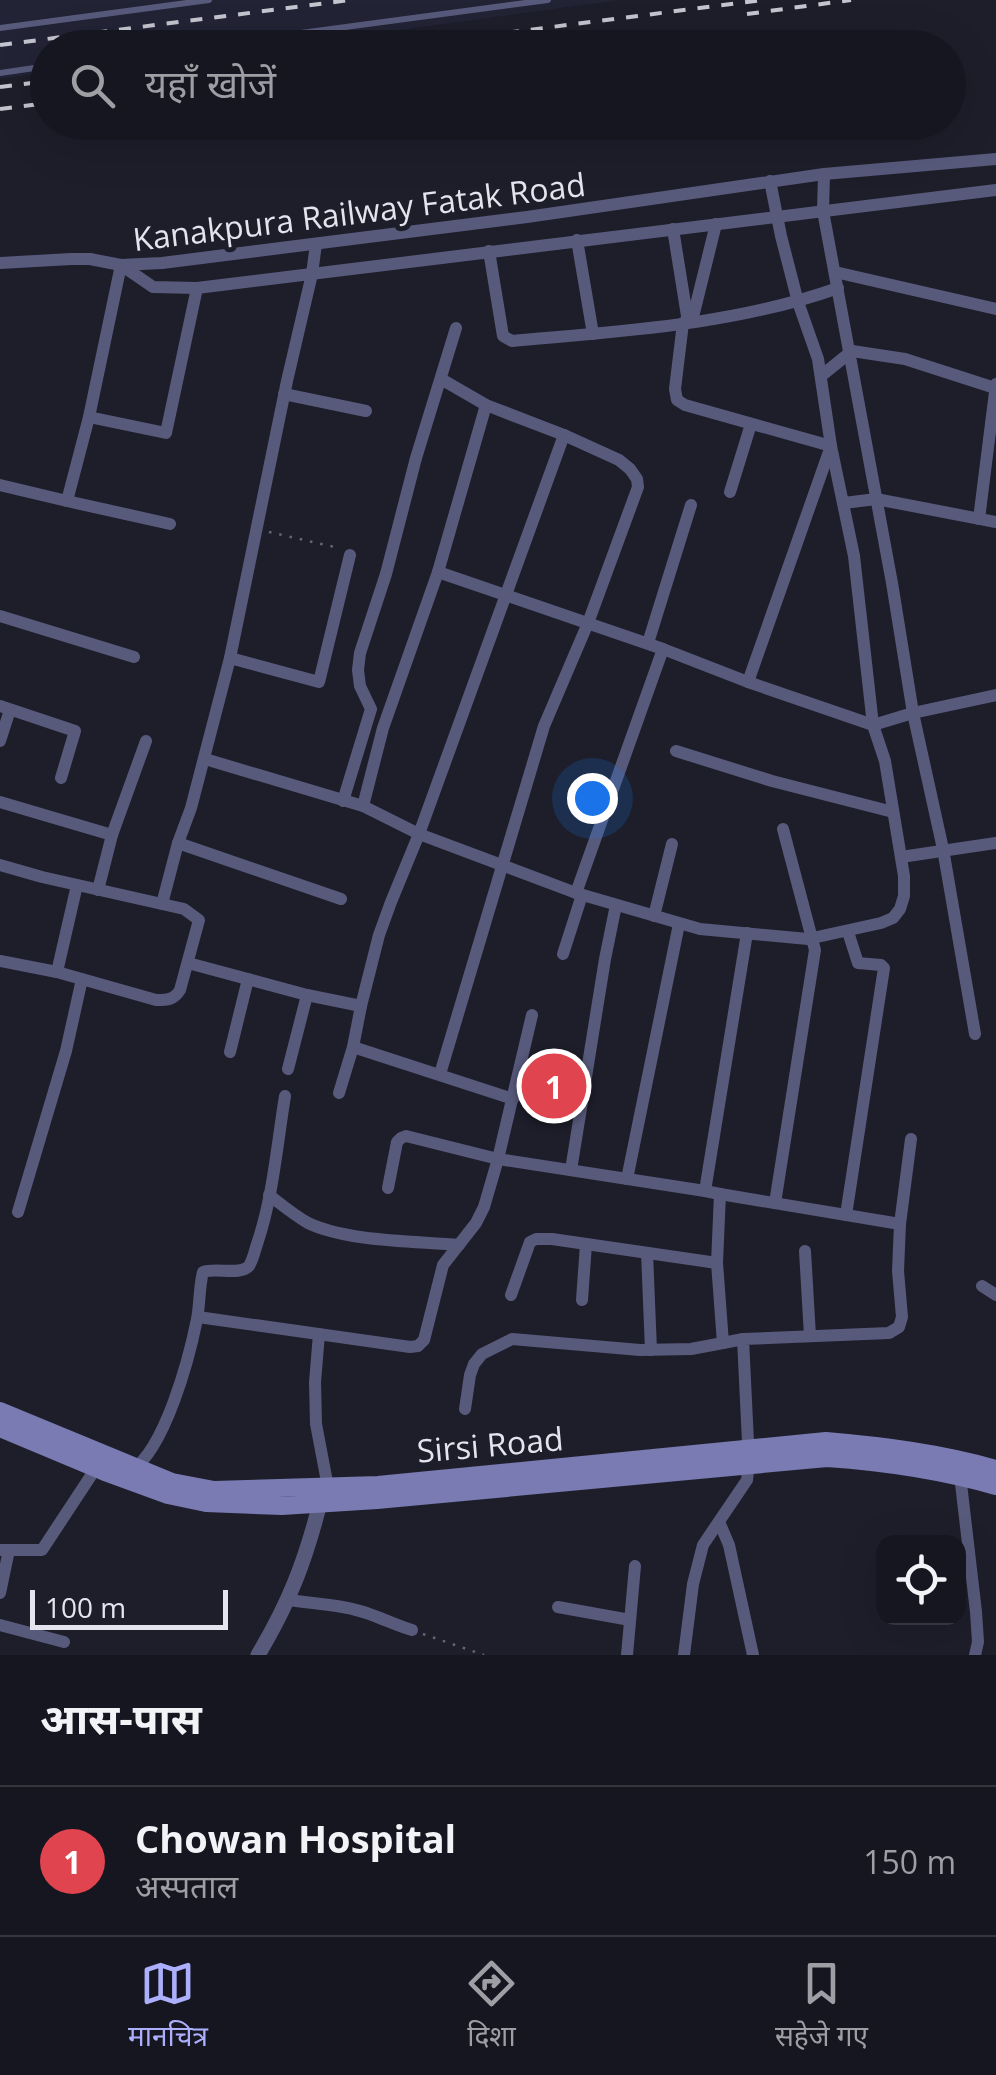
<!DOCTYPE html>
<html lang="hi">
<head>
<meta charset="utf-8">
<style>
	:root { --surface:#161620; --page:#23232d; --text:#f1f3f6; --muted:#9e9fa5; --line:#35353e; --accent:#acaffb }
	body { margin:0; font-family:"Open Sans","Noto Sans Devanagari",sans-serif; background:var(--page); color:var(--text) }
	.controls { position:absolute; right:30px; bottom:30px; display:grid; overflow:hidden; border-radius:20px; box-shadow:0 10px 40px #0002 }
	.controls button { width:90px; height:90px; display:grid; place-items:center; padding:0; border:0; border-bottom:2px solid var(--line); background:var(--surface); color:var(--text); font:50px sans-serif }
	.scale { position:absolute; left:30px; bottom:25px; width:198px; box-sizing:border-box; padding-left:10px; border:5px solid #e3e4ed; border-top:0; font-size:28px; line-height:35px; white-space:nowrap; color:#e3e4ed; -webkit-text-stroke:8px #1d1e2a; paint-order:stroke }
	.you { position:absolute; left:592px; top:798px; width:35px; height:35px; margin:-25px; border:8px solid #fff; border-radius:50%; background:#1a73e8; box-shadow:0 0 0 15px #1a73e833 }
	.badge { display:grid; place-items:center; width:65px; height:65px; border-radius:50%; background:var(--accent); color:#fff; font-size:32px; font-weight:700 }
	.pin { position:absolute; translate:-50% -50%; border:5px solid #fff; box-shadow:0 2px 10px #0006 }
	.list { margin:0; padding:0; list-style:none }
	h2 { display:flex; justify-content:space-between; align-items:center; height:130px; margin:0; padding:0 40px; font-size:42px }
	h2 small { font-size:32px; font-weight:400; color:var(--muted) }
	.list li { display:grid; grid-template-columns:65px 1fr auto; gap:30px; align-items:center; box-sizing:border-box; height:150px; padding:0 40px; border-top:2px solid var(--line) }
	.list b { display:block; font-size:38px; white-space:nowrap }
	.list p { margin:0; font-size:32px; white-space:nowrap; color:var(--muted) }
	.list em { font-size:32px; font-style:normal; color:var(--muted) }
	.icon { flex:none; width:55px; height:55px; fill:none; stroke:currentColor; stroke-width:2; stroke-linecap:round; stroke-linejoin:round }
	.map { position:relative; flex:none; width:996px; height:1655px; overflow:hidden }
	.search { position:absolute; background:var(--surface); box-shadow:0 10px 40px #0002; left:30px; right:30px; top:30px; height:110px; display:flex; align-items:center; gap:25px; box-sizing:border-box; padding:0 35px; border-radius:55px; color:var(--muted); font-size:38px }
	.sheet { height:280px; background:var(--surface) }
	nav { display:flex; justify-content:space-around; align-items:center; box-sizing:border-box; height:140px; border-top:2px solid var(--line); background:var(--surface); font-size:28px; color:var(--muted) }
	nav a { display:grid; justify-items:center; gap:5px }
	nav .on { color:var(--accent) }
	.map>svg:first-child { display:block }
</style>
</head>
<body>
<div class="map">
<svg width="996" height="1655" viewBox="0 0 996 1655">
	<rect width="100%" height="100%" fill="#1d1e2a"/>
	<polygon fill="#232336" points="0,0 619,0 275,47 48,48 47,72 0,79"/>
	<polygon fill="#333442" points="544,1072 571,1075 567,1105 541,1102"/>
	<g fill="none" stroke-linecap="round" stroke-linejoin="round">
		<g stroke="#666772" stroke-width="2.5" stroke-dasharray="2.5 8" stroke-linecap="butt">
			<polyline points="269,532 339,548"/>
			<polyline points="423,1634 484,1655"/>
		</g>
		<g stroke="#585a7c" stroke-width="6">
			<polyline points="0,28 209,0"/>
			<polyline points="189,48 548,0"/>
			<polyline points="0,73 48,66"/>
		</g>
		<g stroke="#585a7c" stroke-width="12">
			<polyline points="824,174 823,211 892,583 913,713 943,849 975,1034"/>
			<polyline points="673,229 688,322"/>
			<polyline points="577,240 593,334"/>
			<path d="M 489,251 L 503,336 L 512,341 C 621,331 734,325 838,288"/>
			<polyline points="0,263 71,259 90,259 121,265 162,263 527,217 824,174 996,159"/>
			<polyline points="121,265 153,287 197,288 996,190"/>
			<polyline points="835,272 996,309"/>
			<polyline points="692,321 716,224"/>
			<polyline points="683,323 675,389 677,400 685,405 831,446 748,682"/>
			<polyline points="821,376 852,351 905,359 995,388"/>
			<polyline points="284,394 366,411"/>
			<polyline points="89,417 166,433 197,288"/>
			<polyline points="0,485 67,501 89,417 121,265"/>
			<polyline points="730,492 751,424"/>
			<polyline points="67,501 170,524"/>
			<polyline points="844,503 876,499 996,522"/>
			<polyline points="979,519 996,384"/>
			<polyline points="438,572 663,649 576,893"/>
			<polyline points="0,616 134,657"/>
			<polyline points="648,643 691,505"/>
			<polyline points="663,649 748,682 873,725 913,713 996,695"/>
			<polyline points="230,658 319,682 350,555"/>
			<polyline points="0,706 75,731 61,778"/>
			<polyline points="0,741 10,710"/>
			<polyline points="676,751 772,781 893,812"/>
			<polyline points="205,759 363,806 419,834 576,893 700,929 808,939 881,923 893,918 900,909 904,896 904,876 885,761 873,725 854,556 831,446 818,359 798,302 781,236 770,181"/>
			<polyline points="343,801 371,709 360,686 358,670 360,653 386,574 416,458 456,328"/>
			<polyline points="0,802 112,835"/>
			<polyline points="363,806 383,728 438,572 486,405"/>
			<polyline points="178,843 341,899"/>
			<polyline points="901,857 996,843"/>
			<polyline points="0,865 42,877 162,904 178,843 191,808 230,658 287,381 312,274 316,244"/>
			<polyline points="98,890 112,835 146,741"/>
			<polyline points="654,916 672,844"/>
			<polyline points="563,954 582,895"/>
			<path d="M 0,961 L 57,972 L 156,1000 C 167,1000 174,1000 180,990 L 199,920 L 184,909 L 162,904"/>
			<polyline points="188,963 307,995 361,1006 379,935 391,902 419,834 564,435"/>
			<polyline points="57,972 77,885"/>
			<polyline points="361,1006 353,1047 513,1099"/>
			<polyline points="532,1015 498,1159 705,1191"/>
			<polyline points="230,1052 248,979"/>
			<polyline points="288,1069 307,995"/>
			<polyline points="440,1074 544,726 588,623 638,487 637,479 630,469 619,460 564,435 486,405 441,379"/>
			<polyline points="339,1093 353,1047"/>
			<polyline points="571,1170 605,959 616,905"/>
			<polyline points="627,1179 679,924"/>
			<polyline points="720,1194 900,1224"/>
			<path d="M 269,1195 C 282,1205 294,1215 308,1223 C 348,1242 415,1241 459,1245"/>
			<polyline points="775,1203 815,950 783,829"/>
			<polyline points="18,1212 66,1051 82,979"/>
			<polyline points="846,1215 884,968 881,965 858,963 848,932"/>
			<polyline points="805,1251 810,1336"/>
			<polyline points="647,1253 651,1350"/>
			<polyline points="982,1286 996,1295"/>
			<polyline points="511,1295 530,1242 536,1239 552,1239 717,1263"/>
			<polyline points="582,1300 586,1244"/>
			<polyline points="198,1317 410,1347 418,1346 424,1340 443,1265 476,1223 484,1207 498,1159 406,1136 401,1138 397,1142 388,1188"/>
			<polyline points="319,1334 315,1382 316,1424 328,1487"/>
			<polyline points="743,1339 723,1343 717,1263 720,1194 705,1191 747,933"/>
			<polyline points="465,1409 470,1375 474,1364 482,1354 512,1339 640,1350 691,1349 723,1343"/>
			<path d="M 131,1471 C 165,1449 189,1359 197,1319 C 200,1304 199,1287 203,1272 C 216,1267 240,1276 249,1266 C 253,1260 255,1250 257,1244 C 273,1197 277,1145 285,1096"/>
			<polyline points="960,1475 976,1612 978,1642 975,1655"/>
			<polyline points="720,1524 729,1545 753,1655"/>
			<polyline points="0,1550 42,1550 96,1468"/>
			<polyline points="0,1593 9,1550"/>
			<path d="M 289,1600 C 316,1604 347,1605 372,1615 C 386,1620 398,1626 412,1630"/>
			<polyline points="558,1607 630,1620"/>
			<polyline points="0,1625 64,1642"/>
			<polyline points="627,1655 635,1566"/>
			<polyline points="684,1655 693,1584 703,1545 747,1480 749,1463 743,1339 889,1333 899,1327 902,1317 898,1271 900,1224 911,1139"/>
		</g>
		<path stroke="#585a7c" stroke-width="15" d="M 258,1655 C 289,1603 305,1562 320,1503"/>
		<g stroke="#797bb2" stroke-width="18">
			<path d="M 0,1411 L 172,1482 L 214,1490 L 378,1485 L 826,1441 C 884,1446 940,1453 996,1469"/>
			<path d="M 0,1428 L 105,1472 L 168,1495 L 206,1503 L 282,1506 L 377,1500 L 827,1458 C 885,1462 940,1470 996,1486"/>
		</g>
		<g stroke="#c4c5cf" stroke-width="4" stroke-dasharray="12 12" stroke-linecap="butt">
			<polyline points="747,14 851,0"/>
			<polyline points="0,45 350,0"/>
			<polyline points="308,48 402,36"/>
			<polyline points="388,48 762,0"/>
			<polyline points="0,87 48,81"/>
			<polyline points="0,109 48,103"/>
		</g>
	</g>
	<g text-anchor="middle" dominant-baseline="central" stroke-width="10" stroke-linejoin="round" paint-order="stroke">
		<g font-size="32" fill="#e3e4ed" stroke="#1d1e2a">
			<text transform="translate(359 211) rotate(-7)">Kanakpura Railway Fatak Road</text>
			<text transform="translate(490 1444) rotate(-5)">Sirsi Road</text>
		</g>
	</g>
</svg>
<div class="controls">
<button><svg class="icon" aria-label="locate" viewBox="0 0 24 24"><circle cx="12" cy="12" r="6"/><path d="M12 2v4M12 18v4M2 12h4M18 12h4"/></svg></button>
</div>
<div class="scale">100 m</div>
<div class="you"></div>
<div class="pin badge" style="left:554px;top:1086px;background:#e0444e">1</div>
<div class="search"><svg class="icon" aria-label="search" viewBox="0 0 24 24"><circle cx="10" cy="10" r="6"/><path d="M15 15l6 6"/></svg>यहाँ खोजें</div>
</div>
<section class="sheet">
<h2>आस-पास<small></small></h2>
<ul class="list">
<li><span class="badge" style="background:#e0444e">1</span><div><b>Chowan Hospital</b><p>अस्पताल</p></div><em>150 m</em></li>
</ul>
</section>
<nav>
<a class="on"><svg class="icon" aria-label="map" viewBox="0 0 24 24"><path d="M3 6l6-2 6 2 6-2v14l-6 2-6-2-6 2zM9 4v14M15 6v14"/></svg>मानचित्र</a>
<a><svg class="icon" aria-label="directions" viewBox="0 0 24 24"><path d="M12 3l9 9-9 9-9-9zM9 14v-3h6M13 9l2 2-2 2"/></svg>दिशा</a>
<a><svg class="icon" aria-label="saved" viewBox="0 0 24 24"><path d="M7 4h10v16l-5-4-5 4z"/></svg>सहेजे गए</a>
</nav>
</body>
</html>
